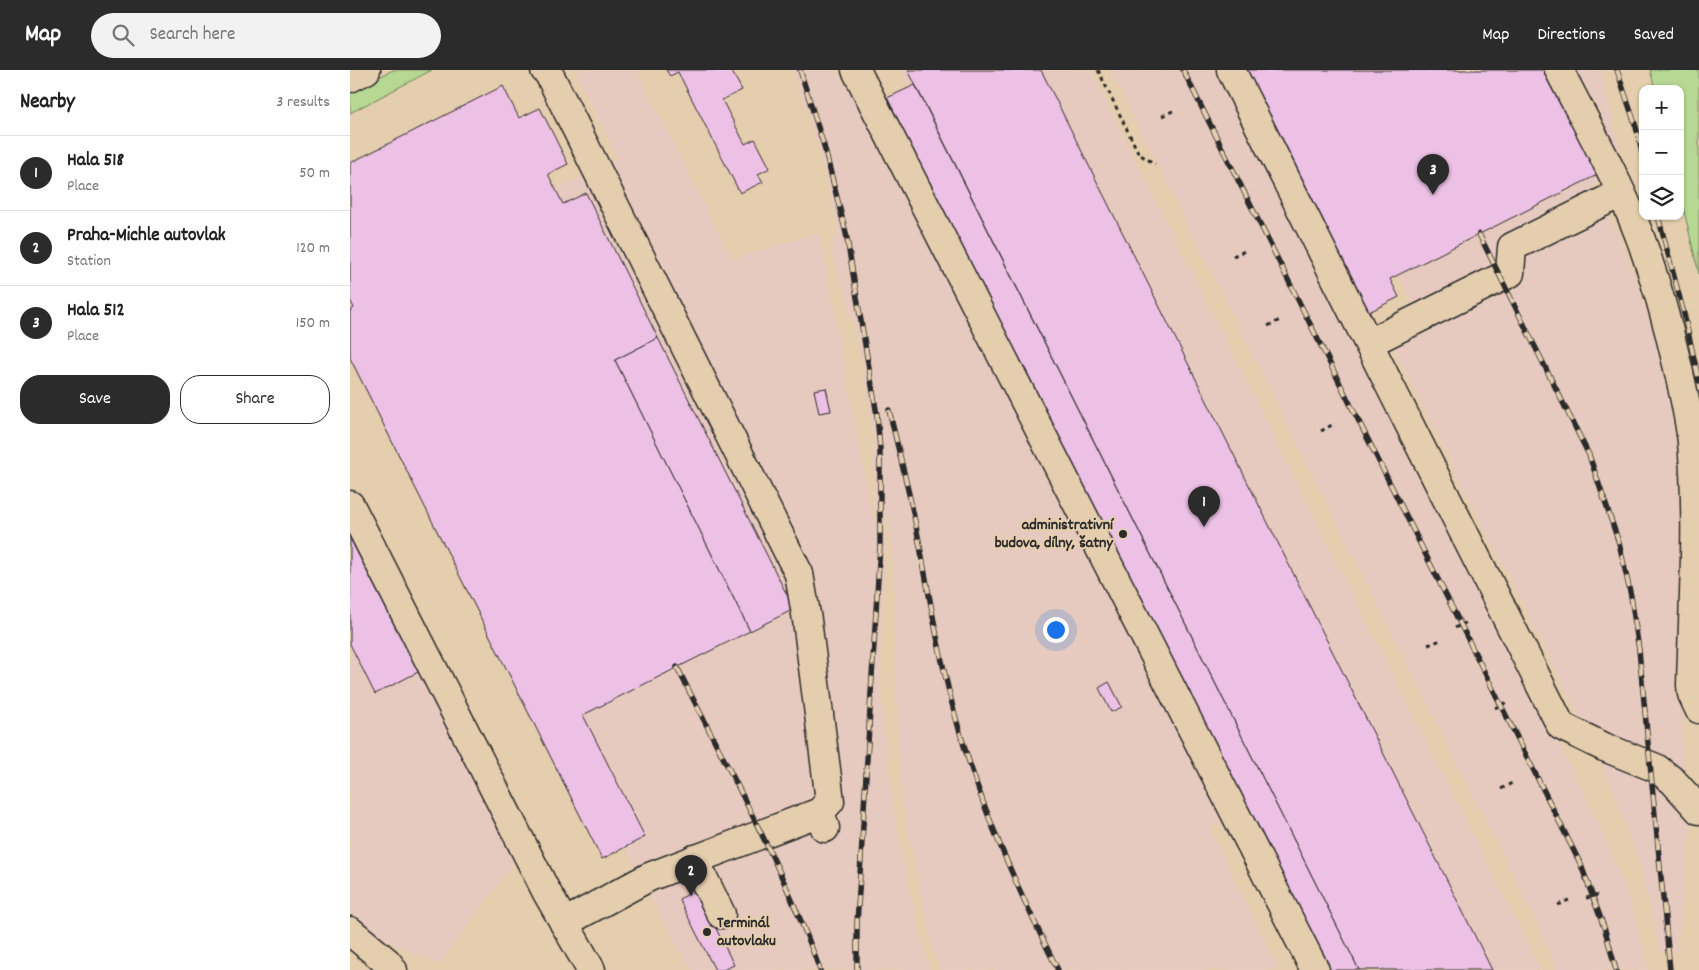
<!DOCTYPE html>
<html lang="en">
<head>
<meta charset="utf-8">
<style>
	:root { --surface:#fff; --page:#f2f2f2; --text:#222; --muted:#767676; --line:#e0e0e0; --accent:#2b2b2b }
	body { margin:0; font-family:Dekko,sans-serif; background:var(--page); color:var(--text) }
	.controls { position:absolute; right:15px; top:15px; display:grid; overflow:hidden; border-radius:10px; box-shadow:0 1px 4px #0004 }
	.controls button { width:45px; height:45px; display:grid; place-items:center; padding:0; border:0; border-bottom:1px solid var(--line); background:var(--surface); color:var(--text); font:25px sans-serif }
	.you { position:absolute; left:705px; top:559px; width:18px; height:18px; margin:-12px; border:4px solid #fff; border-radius:50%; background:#1a73e8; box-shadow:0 0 0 8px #1a73e833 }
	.badge { display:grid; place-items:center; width:32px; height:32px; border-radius:50%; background:var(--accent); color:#fff; font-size:16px; font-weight:700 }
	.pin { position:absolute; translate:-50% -41px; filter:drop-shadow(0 1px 2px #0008) }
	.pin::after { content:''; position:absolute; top:26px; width:18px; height:15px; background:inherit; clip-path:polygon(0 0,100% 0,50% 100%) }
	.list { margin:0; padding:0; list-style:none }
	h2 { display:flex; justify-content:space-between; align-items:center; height:65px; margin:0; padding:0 20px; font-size:21px }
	h2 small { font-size:16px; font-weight:400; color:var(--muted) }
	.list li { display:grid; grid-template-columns:32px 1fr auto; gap:15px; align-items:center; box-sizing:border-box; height:75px; padding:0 20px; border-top:1px solid var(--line) }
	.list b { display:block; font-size:19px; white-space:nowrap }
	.list p { margin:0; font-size:16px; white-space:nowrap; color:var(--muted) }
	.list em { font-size:16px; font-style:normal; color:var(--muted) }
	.actions { display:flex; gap:10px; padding:15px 20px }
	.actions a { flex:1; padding:11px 0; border:1px solid var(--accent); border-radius:20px; text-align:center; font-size:18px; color:var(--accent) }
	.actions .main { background:var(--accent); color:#fff }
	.icon { flex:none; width:28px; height:28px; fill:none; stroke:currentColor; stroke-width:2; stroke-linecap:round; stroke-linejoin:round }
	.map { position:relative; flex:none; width:1349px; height:900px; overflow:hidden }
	header { display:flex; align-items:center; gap:30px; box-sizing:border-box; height:70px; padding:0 25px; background:var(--accent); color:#fff }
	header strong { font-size:24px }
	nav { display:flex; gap:28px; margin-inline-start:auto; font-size:18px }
	.search { width:350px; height:45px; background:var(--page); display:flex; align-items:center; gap:12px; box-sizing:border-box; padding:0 18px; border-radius:28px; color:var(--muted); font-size:19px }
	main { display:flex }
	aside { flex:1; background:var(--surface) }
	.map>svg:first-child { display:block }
</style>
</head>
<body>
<header>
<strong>Map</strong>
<div class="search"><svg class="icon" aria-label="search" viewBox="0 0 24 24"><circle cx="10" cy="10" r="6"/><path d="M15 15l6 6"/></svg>Search here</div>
<nav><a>Map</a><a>Directions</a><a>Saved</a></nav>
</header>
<main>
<aside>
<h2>Nearby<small>3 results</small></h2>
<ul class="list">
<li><span class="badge">1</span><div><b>Hala 518</b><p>Place</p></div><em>50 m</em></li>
<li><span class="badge">2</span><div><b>Praha-Michle autovlak</b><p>Station</p></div><em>120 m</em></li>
<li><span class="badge">3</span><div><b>Hala 512</b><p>Place</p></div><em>150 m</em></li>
</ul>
<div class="actions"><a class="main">Save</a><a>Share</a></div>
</aside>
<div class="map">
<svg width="1349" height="900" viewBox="0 0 1349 900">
	<rect width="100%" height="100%" fill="#e5ceae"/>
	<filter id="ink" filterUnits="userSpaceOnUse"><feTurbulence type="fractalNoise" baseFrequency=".02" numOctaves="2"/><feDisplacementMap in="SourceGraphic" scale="10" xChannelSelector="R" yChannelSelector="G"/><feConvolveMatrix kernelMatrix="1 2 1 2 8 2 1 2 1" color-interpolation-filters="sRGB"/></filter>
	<g filter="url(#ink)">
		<g fill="#e7cabf">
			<polygon points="229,0 287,0 382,189 470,162 522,444 536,452 532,544 531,609 534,659 545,748 558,813 580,900 342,900 331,883 295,816 0,226 0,222 268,88 225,2"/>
			<polygon points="443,0 486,0 516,46 874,751 859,758 930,900 589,900 576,849 553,736 548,682 543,488 539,450 524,442 524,403 522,352 513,294 497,230 481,181 488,157 469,77"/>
			<polygon points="550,0 741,0 1191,900 1002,900"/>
			<polygon points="760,0 870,0 1239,733 1258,775 1273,812 1286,850 1299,900 1206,900 1192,863 1149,777"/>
			<polygon points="946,0 1251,0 1275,101 1243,116 1267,163 1287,213 1308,275 1323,342 1332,412 1332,670 1341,751 1327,882 1309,881 1302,843 1289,794 1266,727 1235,658 1041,274 1074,257"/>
			<polygon points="0,455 169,786 89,895 0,853"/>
		</g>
		<g fill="#b6d892" stroke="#70825e">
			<polygon points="43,0 82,0 0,43 0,22"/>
			<polygon points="1300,0 1349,0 1349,204 1330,124 1330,19 1305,19"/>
		</g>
		<g fill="#edc1e6" stroke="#2b2b2b">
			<polygon points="316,0 381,0 392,20 372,30 395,74 405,69 420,98 408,104 413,112 390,123 328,2 320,6"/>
			<polygon points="558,0 691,0 1142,900 1009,900"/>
			<polygon points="897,0 1201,0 1253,102 1040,209 1049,227 1019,242"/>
			<polygon points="565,15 1009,900 974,900 537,28"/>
			<polygon points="153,16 169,48 190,38 218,94 198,104 213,134 236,123 308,268 265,290 400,561 233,645 295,767 252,789 0,288 0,241 4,238 0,230 0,93"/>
			<polygon points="308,268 444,539 400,561 265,290"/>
			<polygon points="476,318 481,341 469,343 464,320"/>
			<polygon points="0,461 70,601 25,624 0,574"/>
			<polygon points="759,612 772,637 761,642 749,618"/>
			<polygon points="347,820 384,895 373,900 365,900 329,829"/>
		</g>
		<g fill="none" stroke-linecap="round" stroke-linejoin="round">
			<g stroke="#2b2b2b" stroke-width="31">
				<g id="minor">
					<polyline points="195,0 198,2 449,504 457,550 480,731 470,742 475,758"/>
					<polyline points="506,0 965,900"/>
					<polyline points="881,0 1211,656 1254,677 1306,698 1323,711 1349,740"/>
					<path d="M 1209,0 C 1237,55 1268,109 1290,167 C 1305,208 1317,251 1327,294 C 1333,320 1339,346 1342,372 C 1349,453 1343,534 1341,615 L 1342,624 L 1349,639"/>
					<polyline points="0,8 16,0"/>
					<polyline points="1019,273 1160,203 1162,177 1271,123"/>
					<polyline points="0,435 196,821 241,900"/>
					<polyline points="344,789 371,844"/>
					<polyline points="214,853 299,807 470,742"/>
					<polyline points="0,861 37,892 43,900"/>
				</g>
			</g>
			<g stroke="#2b2b2b" stroke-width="3" stroke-dasharray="4 4" stroke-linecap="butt">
				<polyline points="748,0 789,84 805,94"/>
				<polyline points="812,46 825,40"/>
				<polyline points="883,186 895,181"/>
				<polyline points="918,256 930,250"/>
				<polyline points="971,361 982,355"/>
				<polyline points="1105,558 1117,552"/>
				<polyline points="1078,575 1091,570"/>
				<polyline points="1145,638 1157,632"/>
				<polyline points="1151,719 1162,713"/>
				<polyline points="1236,828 1249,825"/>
				<polyline points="1208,835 1221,829"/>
			</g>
			<use href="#minor" stroke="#e5ceae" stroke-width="28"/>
			<g stroke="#2b2b2b" stroke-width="5.5">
				<g id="rail">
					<polyline points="450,0 474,76 496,163 527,345 530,379 530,475 507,854 507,900"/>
					<polyline points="833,0 1231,795 1255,860 1266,900"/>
					<polyline points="1267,0 1286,57 1293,86"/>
					<polyline points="1308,146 1334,244 1349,311"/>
					<polyline points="1129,164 1239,385 1269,473 1281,526 1289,580 1320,900"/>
					<path d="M 539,340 C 548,377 557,414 565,451 C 579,520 589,591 609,659 C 633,743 669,822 708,900"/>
					<path d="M 327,597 C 377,697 432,795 470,900"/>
				</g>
			</g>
			<use href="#rail" stroke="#e5ceae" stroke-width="4" stroke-dasharray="11" stroke-linecap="butt"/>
		</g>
	</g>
	<g fill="#2b2b2b" stroke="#e5ceae" stroke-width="2">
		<circle cx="773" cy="464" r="5"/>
		<circle cx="357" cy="862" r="5"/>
	</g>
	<g text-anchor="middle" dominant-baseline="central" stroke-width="4" stroke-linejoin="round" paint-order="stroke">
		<g font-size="16" font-weight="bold" fill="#2b2b2b" stroke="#e5ceae" text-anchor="end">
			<text x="763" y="455">administrativní<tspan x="763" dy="18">budova, dílny, šatny</tspan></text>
			<text x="367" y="853" text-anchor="start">Terminál<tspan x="367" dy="18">autovlaku</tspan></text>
		</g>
	</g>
</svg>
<div class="controls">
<button>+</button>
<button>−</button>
<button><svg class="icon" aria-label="layers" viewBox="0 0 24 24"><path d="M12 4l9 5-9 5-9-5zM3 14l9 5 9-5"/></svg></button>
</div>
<div class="you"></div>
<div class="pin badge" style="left:854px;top:457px">1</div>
<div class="pin badge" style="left:341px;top:826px">2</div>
<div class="pin badge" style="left:1083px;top:125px">3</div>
</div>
</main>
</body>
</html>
